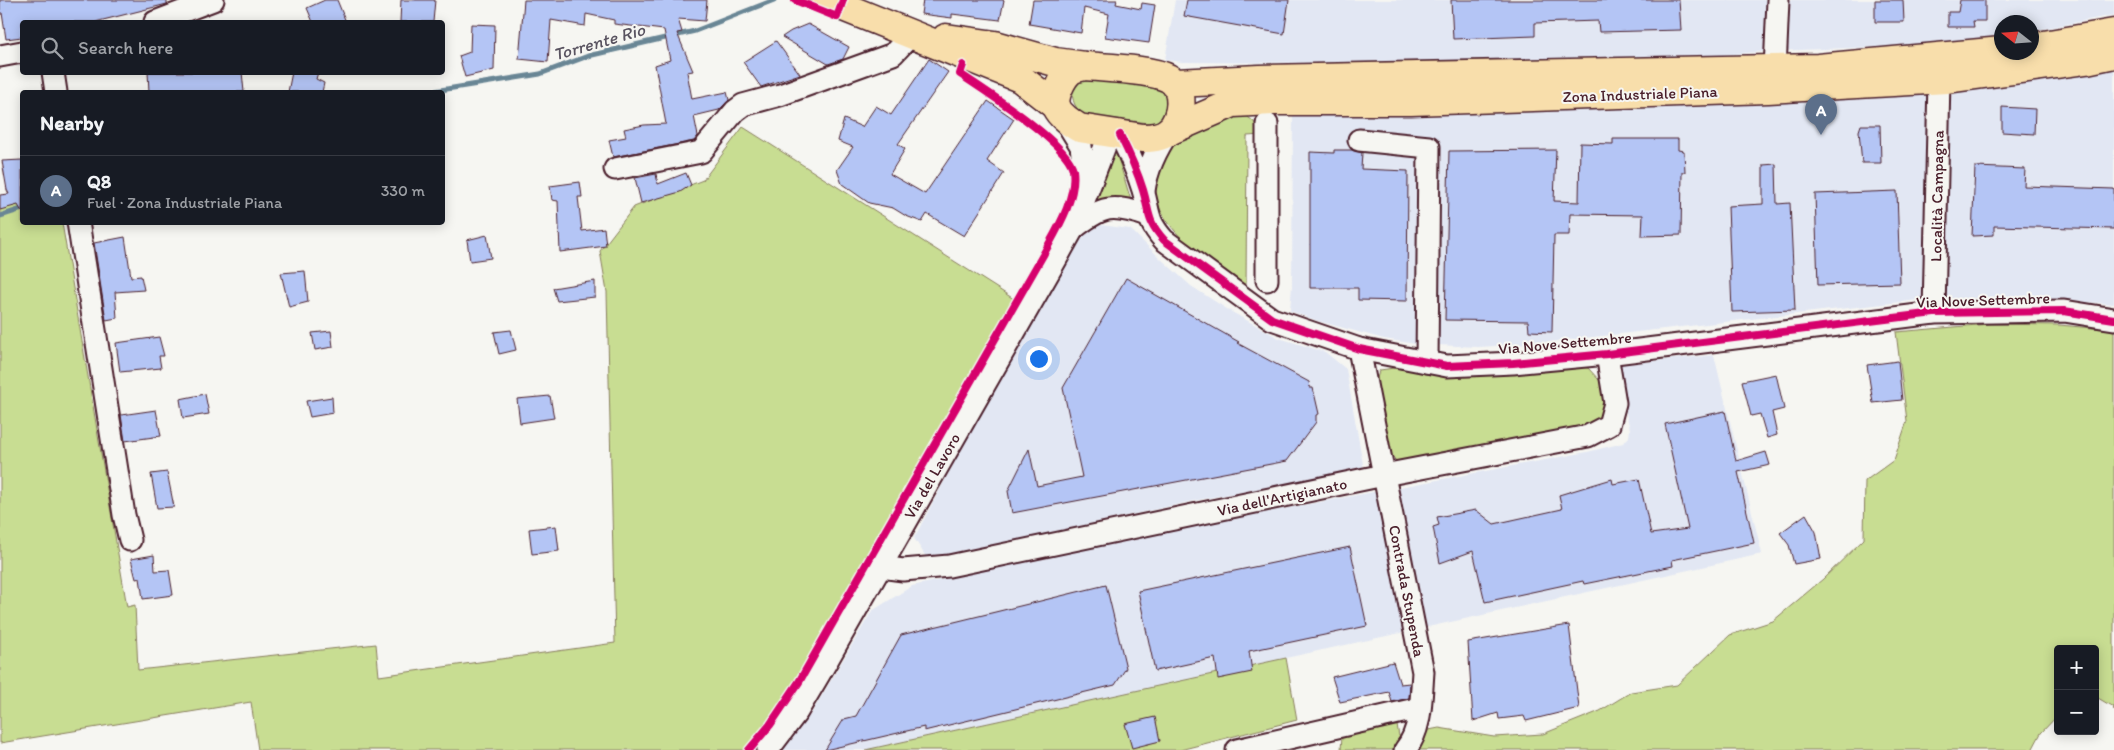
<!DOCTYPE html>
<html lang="en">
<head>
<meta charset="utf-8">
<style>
	:root { --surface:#171b24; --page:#20242c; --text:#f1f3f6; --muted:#9ea1a6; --line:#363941; --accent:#0f766e }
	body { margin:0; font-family:Itim,sans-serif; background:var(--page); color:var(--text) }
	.controls { position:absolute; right:15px; bottom:15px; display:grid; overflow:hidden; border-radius:5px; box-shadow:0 2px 12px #0003 }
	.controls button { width:45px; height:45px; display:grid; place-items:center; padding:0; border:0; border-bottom:1px solid var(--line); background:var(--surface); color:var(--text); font:25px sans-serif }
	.compass { position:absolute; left:1994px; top:15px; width:45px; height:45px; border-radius:50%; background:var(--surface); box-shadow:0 2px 12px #0003; rotate:287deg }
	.you { position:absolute; left:1038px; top:358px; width:18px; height:18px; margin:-12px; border:4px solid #fff; border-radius:50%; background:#1a73e8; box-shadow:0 0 0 8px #1a73e833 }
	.badge { display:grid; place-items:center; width:32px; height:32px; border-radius:50%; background:var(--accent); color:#fff; font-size:16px; font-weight:700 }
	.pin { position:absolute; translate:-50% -41px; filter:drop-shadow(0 1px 2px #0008) }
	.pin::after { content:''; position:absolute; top:26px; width:18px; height:15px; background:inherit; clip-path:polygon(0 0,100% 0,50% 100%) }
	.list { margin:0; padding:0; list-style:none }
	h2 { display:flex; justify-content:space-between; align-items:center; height:65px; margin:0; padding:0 20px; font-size:21px }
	h2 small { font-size:16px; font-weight:400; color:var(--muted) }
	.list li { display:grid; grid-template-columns:32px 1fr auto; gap:15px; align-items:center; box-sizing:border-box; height:70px; padding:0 20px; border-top:1px solid var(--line) }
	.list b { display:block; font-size:19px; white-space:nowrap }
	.list p { margin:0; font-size:16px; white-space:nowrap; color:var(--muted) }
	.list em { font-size:16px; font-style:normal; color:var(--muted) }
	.icon { flex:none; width:28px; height:28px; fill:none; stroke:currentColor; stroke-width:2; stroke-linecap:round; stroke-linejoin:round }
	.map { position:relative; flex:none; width:2114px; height:750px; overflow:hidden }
	.search { position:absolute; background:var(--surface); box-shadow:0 2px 12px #0003; left:20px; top:20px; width:425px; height:55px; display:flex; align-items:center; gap:12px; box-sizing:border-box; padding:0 18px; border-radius:5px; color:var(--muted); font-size:19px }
	.panel { position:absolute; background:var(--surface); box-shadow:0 2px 12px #0003; left:20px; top:90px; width:425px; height:135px; border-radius:5px }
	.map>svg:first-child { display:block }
</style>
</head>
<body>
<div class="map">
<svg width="2114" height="750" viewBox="0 0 2114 750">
	<rect width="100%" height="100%" fill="#f6f6f2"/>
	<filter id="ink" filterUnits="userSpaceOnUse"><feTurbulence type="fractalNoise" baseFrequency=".02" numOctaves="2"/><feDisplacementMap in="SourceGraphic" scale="10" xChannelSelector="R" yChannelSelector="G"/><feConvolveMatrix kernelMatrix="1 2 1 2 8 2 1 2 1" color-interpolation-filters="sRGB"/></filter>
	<g filter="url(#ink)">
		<g fill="#e2e7f3">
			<polygon points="1175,0 2114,0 2114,15 2032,31 2032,22 2002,22 2001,35 1929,45 1772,51 1696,57 1364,68 1333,63 1183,62 1165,60"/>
			<polygon points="2114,64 2114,304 2018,297 1927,299 1532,344 1478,347 1416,344 1384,339 1318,321 1290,311 1292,286 1293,113 1390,115 1771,103 1869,97"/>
			<polygon points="1101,225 1130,229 1161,259 1191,286 1230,311 1279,338 1325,352 1346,369 1364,470 1203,499 962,552 926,557 914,538 979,416 1051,291 1089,227"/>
			<polygon points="1714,355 1762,554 865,750 781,750 811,714 872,611 912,586 1208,523 1587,452 1623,443 1629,437 1630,429 1614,365"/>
		</g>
		<g fill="#c8dd92" stroke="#897e5e">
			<path d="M 1092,76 L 1158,85 C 1169,95 1168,103 1166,117 L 1157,124 L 1084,115 C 1074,109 1068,93 1077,84 C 1081,80 1088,78 1092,76 Z"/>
			<path d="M 1234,113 C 1249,115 1256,121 1261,135 L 1247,136 L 1246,289 C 1209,261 1125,212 1165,155 C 1176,139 1216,122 1234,113 Z"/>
			<polygon points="743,127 1017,301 791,701 749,750 258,750 251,702 0,743 0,206 22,197 22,222 62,223 127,607 135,605 138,670 376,644 379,676 615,643 607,292 600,251 634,207 703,180"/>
			<polygon points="1112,150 1118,158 1133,207 1095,204 1106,152"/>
			<polygon points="1989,324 2059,325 2114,330 2114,710 2113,707 2098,698 2095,699 2095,649 2058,649 2058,715 2041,733 2032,750 1341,750 1343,722 1394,709 1399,736 1439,728 1494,737 1543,734 1600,711 1631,692 1677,685 1730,635 1773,621 1823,579 1864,539 1865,481 1894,460 1907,421 1896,332"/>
			<polygon points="1571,366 1588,368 1600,381 1604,406 1598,421 1586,427 1405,463 1396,461 1390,453 1374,385 1380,370 1394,368 1436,373"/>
			<polygon points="1286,658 1297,720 1180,750 865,750"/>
		</g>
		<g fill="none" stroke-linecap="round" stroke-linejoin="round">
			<g stroke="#698695" stroke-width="5">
				<polyline points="428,92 540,74 588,56 695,31 774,0"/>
				<polyline points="0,216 22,209"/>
			</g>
		</g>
		<g fill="#b4c5f5" stroke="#4a1f2b">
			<polygon points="0,0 167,0 167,4 95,22 22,22 22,37 6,39 2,13 0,13"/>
			<polygon points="325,0 337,0 346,22 313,22 307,8"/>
			<polygon points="401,0 435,0 433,22 400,22"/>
			<polygon points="524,0 707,0 705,21 678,19 682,32 677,33 693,71 687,72 692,99 727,92 729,100 719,110 694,116 698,136 694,141 613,157 609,140 626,137 624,129 644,125 666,124 655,65 670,60 664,30 614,24 614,20 586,14 585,26 551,20 548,62 519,59"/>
			<polygon points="923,0 1004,0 1000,20 952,14 952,18 921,14"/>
			<polygon points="1033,0 1117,0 1116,4 1141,9 1142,3 1155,5 1149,43 1105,37 1109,14 1084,8 1081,33 1029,24"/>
			<polygon points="1187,0 1289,0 1284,34 1184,16"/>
			<polygon points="1451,0 1679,0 1681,30 1599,32 1598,21 1535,23 1535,36 1453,39"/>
			<polygon points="1875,0 1903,0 1904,22 1875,22"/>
			<polygon points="1960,0 1985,0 1985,21 1973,21 1974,27 1948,27 1948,12 1958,12"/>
			<polygon points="471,24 495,25 494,70 465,77 459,56 470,52"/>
			<polygon points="808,24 849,47 843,59 828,64 782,37 791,31"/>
			<polygon points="776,41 800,74 761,87 743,62"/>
			<polygon points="929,59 948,72 898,144 905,149 890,174 925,194 988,101 1014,119 987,161 1004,173 964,236 927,214 922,222 906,216 893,208 869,203 842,184 837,170 853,147 838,141 844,119 862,127 876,106 891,115"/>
			<polygon points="148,72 242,72 244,92 149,92"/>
			<polygon points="292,72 318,72 316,79 324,83 322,92 288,92"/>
			<polygon points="2002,107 2035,109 2034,134 2002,132"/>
			<polygon points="1861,125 1880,125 1881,163 1862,163 1859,131"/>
			<polygon points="1613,139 1678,139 1678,150 1684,151 1685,172 1682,172 1681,235 1642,236 1643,215 1570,214 1569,235 1554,235 1552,332 1529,331 1528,321 1445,320 1449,151 1556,150 1554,201 1579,202 1580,143 1613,144"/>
			<polygon points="1334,150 1352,150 1362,153 1361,169 1408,171 1407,301 1358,300 1358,288 1310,288 1310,152 1334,153"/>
			<polygon points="22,160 22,212 18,205 0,210 0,195 9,194 7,190 2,161"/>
			<polygon points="1776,164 1777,204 1790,203 1795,310 1732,312 1728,206 1763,204 1763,165"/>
			<polygon points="1975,167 2025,169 2024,186 2114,189 2114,229 1994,226 1994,235 1972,236"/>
			<polygon points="686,173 691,185 680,192 641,203 635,178 656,174 658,184"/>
			<polygon points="580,182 582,197 578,197 582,231 604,228 606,246 560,252 558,201 552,200 550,186"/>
			<polygon points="1897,191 1900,283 1818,285 1815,194"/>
			<polygon points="487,235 491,258 470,261 467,240"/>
			<polygon points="125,237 131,277 141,276 144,290 115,292 117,318 106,320 94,243"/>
			<polygon points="305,271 308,302 289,307 281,273"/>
			<polygon points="1126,278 1239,342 1237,343 1309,382 1310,388 1313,388 1319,414 1316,415 1316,422 1287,461 1012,513 1008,491 1029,449 1037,486 1082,477 1063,388"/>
			<polygon points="595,281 595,297 557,301 553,288"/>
			<polygon points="511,330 516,350 499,354 494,332"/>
			<polygon points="331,331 333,347 315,350 312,333"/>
			<polygon points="159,337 164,356 159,356 161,368 120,372 116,343"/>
			<polygon points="1898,361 1902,400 1873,403 1867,365"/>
			<polygon points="1776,374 1784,409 1772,412 1777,435 1767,438 1760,414 1751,416 1742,381"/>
			<polygon points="205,394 209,414 183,418 180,399"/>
			<polygon points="550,396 554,418 520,423 517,399"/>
			<polygon points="332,397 333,413 310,417 306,401"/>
			<polygon points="156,410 161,436 125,441 121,415"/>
			<polygon points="1725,411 1736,461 1766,452 1770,465 1738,472 1754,543 1672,560 1673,566 1584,584 1583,581 1485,602 1473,551 1440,563 1433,527 1439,525 1437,517 1476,510 1494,524 1562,509 1559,495 1612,479 1613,484 1639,479 1651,534 1688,529 1665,424"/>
			<polygon points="167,472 174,507 157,508 151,474"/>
			<polygon points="1806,514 1816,532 1821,559 1794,564 1789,545 1780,533"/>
			<polygon points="556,526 559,551 532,554 529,529"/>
			<polygon points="1350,547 1367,626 1249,651 1252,672 1218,679 1215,658 1155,671 1138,591"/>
			<polygon points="154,555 155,571 169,570 173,595 143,599 140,578 136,579 131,559"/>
			<polygon points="1106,585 1126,668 1115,685 924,731 924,727 825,750 844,719 856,716 901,635"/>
			<polygon points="1569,625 1579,708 1526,721 1524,716 1499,719 1498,713 1473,721 1468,642"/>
			<polygon points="1393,662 1400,684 1410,683 1409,698 1392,702 1389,692 1340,702 1332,677"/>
			<polygon points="1155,717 1160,741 1132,748 1125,724"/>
		</g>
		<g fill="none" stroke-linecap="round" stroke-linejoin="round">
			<g stroke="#4a1f2b" stroke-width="25">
				<g id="minor">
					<polyline points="155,22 213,0"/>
					<polyline points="0,56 22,52"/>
					<polyline points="1775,70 1778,0"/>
					<polyline points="53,72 56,92"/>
					<polyline points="1063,117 1081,146 1086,186"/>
					<polyline points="1267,124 1267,280"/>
					<path d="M 1120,135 C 1129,153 1137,170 1143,190 C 1150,213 1146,220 1164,240 L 1272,319 L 1359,349 L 1447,366 L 1513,363 L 1607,354 L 1934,313 L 2064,311 L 2114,319"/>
					<polyline points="1359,140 1429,147 1427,362"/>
					<polyline points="615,169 701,152 735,111 743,105 780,95 893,54 912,34"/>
					<path d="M 1144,191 C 1147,168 1156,150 1169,131"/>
					<polyline points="78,222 124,515 130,540"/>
					<path d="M 1073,229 C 1103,205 1112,204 1148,216"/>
					<polyline points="1934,313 1939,79"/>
					<path d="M 1359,349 L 1423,672 C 1421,697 1422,730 1405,750"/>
					<polyline points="881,567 903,570 949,566 1384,475 1588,436 1609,425 1615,403 1607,354"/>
					<polyline points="768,750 797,712 820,673 1054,263 1073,229 1110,133"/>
					<polyline points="1237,750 1420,708"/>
				</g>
			</g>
			<g stroke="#4a1f2b" stroke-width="31">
				<g id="major">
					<polyline points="826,0 1020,78 1056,106"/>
					<polyline points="946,38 995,45 1055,62 1085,66"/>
					<polyline points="2032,47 2114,33"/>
					<path d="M 1085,66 C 1106,68 1151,69 1168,78 C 1186,87 1183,119 1169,131 C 1162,137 1152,138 1143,138 L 1079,128 C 1071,123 1060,116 1056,107 C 1053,96 1062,78 1070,71 C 1074,68 1080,67 1085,66 Z"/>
					<polyline points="1176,83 1259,79 1818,68 2002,51"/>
					<polyline points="1169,131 1233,103 1273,101 1411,101 1768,89 1947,79 2086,60 2114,54"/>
				</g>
			</g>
			<use href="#minor" stroke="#f6f6f2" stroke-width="21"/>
			<use href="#major" stroke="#f8deab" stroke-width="28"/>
			<g stroke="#f6f6f2" stroke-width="11">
				<g id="cycleway">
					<polyline points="795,0 837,17 843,0"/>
					<path d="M 1120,135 C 1129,153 1137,170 1143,190 C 1150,213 1146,220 1164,240 L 1272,319 L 1359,349 L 1447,366 L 1513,363 L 1607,354 L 1934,313 L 2064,311 L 2114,319"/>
					<path d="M 749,750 L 770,725 L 799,682 L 1043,255 C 1056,231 1077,199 1073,170 C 1069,144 984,90 960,74 L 963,65"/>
				</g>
			</g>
			<use href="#cycleway" stroke="#d6006c" stroke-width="8"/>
		</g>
	</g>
	<g text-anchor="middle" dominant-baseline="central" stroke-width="4" stroke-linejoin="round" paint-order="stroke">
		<g font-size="16" fill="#4a1f2b" stroke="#f6f6f2">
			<text transform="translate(1640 94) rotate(-2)">Zona Industriale Piana</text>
			<text transform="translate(1937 196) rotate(-89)">Località Campagna</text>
			<text transform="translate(1983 300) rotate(-2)">Via Nove Settembre</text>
			<text transform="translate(1565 343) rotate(-5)">Via Nove Settembre</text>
			<text transform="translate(932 476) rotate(-60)">Via del Lavoro</text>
			<text transform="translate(1282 497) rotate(-12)">Via dell'Artigianato</text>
			<text transform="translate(1407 591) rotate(79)">Contrada Stupenda</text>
		</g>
		<g font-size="18" font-style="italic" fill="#595360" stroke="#f6f6f2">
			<text transform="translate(599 42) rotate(-16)">Torrente Rio</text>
		</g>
	</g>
</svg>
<div class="controls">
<button>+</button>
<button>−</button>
</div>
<svg class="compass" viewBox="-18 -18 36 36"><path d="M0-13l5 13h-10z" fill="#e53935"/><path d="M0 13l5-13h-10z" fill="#9ea1a6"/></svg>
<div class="you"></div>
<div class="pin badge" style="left:1821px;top:135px;background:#5c6f8a">A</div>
<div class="search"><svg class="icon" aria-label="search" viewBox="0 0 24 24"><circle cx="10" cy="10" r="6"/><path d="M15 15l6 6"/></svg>Search here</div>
<section class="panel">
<h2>Nearby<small></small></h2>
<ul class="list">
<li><span class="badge" style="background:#5c6f8a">A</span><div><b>Q8</b><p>Fuel · Zona Industriale Piana</p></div><em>330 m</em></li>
</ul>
</section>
</div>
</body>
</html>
